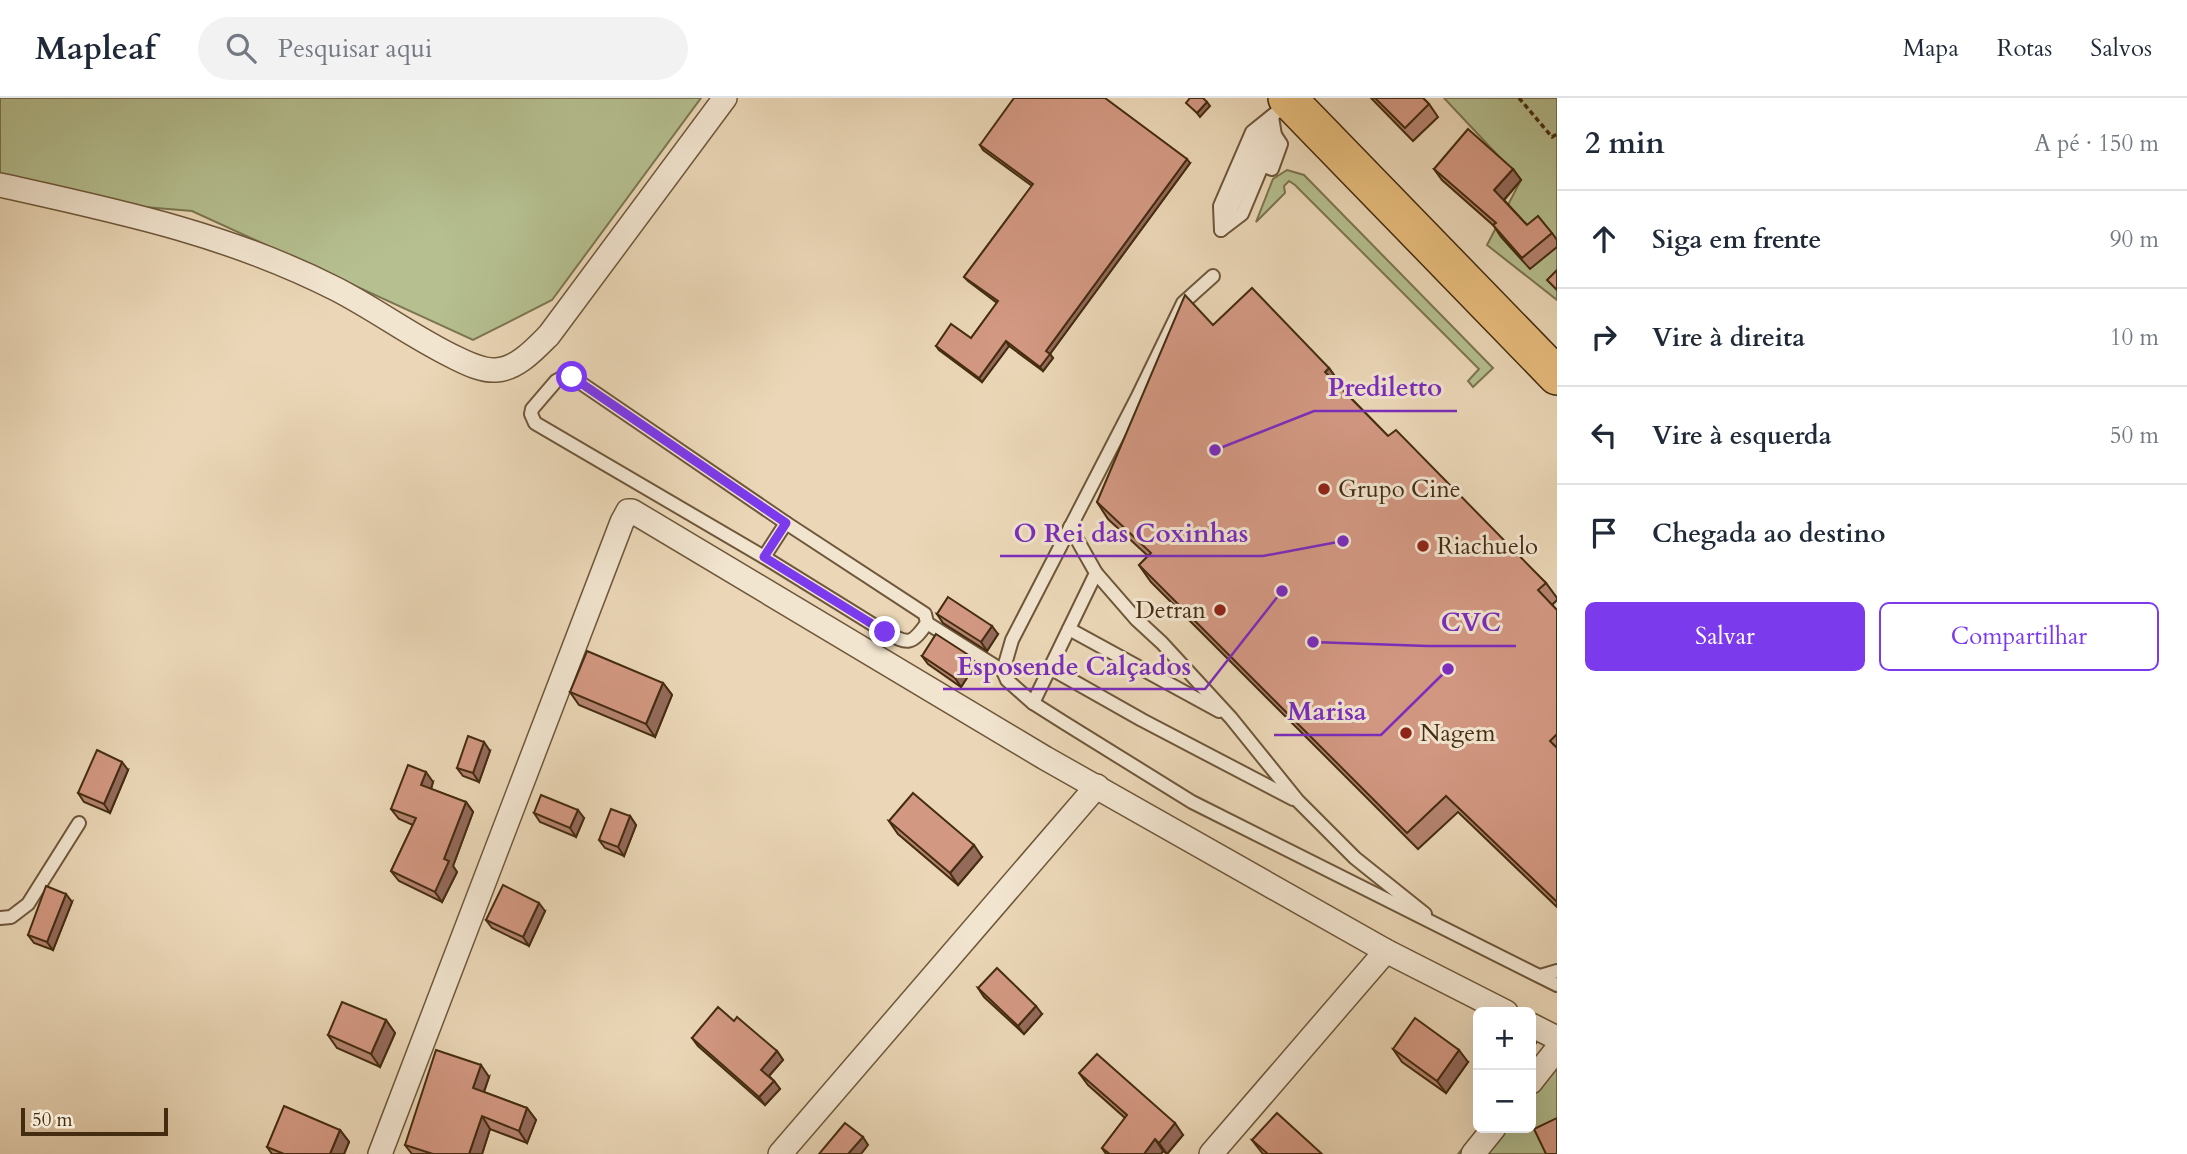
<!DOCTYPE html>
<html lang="pt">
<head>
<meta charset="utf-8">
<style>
	:root { --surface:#fff; --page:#f2f2f3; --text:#1f2937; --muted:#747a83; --line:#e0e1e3; --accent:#7c3aed }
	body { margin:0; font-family:Cardo,serif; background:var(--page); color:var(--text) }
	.controls { position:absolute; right:21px; bottom:21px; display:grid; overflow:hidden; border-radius:10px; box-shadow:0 7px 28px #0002 }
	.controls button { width:63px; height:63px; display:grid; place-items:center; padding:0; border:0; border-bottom:2px solid var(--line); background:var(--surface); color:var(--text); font:35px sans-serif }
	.scale { position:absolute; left:21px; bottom:18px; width:147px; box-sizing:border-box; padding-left:7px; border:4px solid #442c10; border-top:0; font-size:19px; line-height:24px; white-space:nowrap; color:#442c10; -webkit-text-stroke:5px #f2e5d0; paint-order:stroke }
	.stop { position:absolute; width:21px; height:21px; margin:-16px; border:5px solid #7c3aed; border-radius:50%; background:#fff }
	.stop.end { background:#7c3aed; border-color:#fff; box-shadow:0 2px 7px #0008 }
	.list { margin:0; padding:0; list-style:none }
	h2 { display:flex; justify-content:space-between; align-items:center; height:91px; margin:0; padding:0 28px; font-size:30px }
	h2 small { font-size:23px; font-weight:400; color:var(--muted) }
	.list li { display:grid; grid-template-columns:46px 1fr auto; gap:21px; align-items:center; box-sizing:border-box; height:98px; padding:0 28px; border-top:2px solid var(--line) }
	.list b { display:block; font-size:26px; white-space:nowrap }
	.list em { font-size:23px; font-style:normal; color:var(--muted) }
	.actions { display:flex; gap:14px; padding:21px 28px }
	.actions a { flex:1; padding:16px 0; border:2px solid var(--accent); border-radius:10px; text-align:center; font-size:24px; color:var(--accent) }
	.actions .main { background:var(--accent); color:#fff }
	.icon { flex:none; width:38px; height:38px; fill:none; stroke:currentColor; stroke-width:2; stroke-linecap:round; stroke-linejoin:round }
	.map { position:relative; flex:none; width:1557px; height:1056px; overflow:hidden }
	header { display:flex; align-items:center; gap:42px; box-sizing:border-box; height:98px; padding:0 35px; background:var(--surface); border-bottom:2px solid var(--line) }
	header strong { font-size:33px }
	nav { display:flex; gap:38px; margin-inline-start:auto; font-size:24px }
	.search { width:490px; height:63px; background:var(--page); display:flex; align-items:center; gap:18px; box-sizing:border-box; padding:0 24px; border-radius:38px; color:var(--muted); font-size:26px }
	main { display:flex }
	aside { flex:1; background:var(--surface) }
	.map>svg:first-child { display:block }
</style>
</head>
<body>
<header>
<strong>Mapleaf</strong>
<div class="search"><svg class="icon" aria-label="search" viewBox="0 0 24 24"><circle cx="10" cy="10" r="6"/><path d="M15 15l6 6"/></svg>Pesquisar aqui</div>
<nav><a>Mapa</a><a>Rotas</a><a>Salvos</a></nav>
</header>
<main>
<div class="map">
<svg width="1557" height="1056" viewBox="0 0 1557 1056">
	<rect width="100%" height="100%" fill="#ebd7b7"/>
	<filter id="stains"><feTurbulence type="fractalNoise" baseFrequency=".00286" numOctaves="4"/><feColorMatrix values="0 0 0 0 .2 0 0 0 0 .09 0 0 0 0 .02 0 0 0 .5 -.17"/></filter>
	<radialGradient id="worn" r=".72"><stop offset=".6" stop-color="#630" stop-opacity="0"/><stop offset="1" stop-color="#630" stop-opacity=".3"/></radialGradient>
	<g fill="#b5bf90" stroke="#7c7650" stroke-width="2">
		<polygon points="0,0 701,0 552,202 473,242 192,113 0,97"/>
		<polygon points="1444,0 1557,0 1557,202 1487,147 1521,82"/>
		<polygon points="1287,72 1304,77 1493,270 1473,289 1468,283 1479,271 1295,87 1289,83 1284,88 1285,95 1256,124 1273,81"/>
		<polygon points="1557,944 1557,1056 1458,1056 1481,1030 1531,1030 1531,974"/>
	</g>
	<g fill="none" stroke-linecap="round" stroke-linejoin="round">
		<g stroke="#6e573a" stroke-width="16">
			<g id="service">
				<polyline points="1255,64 1272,71 1281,46 1275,37"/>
				<polyline points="1224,128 1271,19"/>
				<polyline points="1221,132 1220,108 1252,34 1278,13 1284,4"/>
				<polyline points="1221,132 1242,116 1275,37 1272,19"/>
				<polyline points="1213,178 1183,205 1137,300 1012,542 1003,573 1007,582 1033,605 1063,624 1192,704 1557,887"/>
				<path d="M 565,278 L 572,279 L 786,425 L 925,516 L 927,525 C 911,548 908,546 885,534 L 764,459 L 535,325 L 531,316 L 532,311 L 556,283 Z"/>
				<polyline points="764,459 786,425"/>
				<polyline points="1096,475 1136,521 1162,545 1231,620 1298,703 1355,760 1425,816"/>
				<polyline points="927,525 1003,573"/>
				<polyline points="1069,531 1219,613"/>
				<polyline points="1050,570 1142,622 1293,701"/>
				<polyline points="1033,605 1096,475 1070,429"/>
				<polyline points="0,820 11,819 28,806 79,725"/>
				<polyline points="1540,878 1557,873"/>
			</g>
		</g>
		<g stroke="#6e573a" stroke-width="26">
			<g id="minor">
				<path d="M 0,87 C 117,113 228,136 336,191 C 377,212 414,240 456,260 C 468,266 483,273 496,272 C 517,271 535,251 549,237 L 725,0"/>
				<polyline points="1531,927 1557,940"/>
				<polyline points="1531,984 1557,951"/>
				<polyline points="380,1056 622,424 628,413 632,413 1045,660 1386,853 1506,914"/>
				<polyline points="780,1056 1097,688"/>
				<polyline points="1211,1056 1386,853"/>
				<polyline points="1473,1056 1494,1030"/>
			</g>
		</g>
		<g stroke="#442c10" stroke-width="40">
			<polyline id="primary" points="1287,0 1557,278"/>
		</g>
		<polyline stroke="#442c10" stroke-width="3.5" stroke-dasharray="5 3.5" stroke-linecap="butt" points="1519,0 1552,39 1557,36"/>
		<use href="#service" stroke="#f2e5d0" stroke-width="12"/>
		<use href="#minor" stroke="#f2e5d0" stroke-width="23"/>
		<use href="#primary" stroke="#e6bc7c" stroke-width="37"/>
	</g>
	<g fill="#b58370" stroke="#442c10" stroke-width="2">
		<polygon points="1371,0 1423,0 1429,6 1438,19 1413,43"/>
		<polygon points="980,47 1190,65 1050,256 1053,260 1043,273 1009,248 982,284 939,252 936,248 971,240 997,205 968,183 964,179 1032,88 983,52"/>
		<polygon points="1434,71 1513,71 1521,82 1504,102 1527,127 1552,135 1557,142 1557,149 1530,171 1501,139 1494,128 1442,82"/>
		<polygon points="1213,227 1329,270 1341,287 1339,288 1388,338 1546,485 1557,500 1557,502 1552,507 1557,512 1557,809 1458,714 1418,751 1151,484 1139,467 1148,458 1108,421 1097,404"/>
		<polygon points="937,516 998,536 987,553 943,525"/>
		<polygon points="922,558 970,558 976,566 961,589 928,566"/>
		<polygon points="663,585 672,597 655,639 579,607 570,594"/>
		<polygon points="490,653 479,684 463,678 457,670"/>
		<polygon points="128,672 110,715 84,704 78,695"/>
		<polygon points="433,684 431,691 466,704 473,714 453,768 457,774 442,804 399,783 391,773 413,727 399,721 391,711"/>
		<polygon points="534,715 584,720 576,739 540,724"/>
		<polygon points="630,718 636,727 624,758 605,750 599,742"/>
		<polygon points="889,723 982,759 958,787 898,736"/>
		<polygon points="72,804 53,852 34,845 28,837"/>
		<polygon points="545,813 529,848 492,830 486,822"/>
		<polygon points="978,890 1042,916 1024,936 984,899"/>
		<polygon points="386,922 395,935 380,969 337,950 328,937"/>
		<polygon points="734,923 777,953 783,962 769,978 774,983 780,991 765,1007 698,948 692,940"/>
		<polygon points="1393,951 1468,964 1446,995 1402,964"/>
		<polygon points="1079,975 1183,1037 1167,1056 1163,1053 1161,1056 1106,1056 1102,1050 1125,1020 1088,987"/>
		<polygon points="489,979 484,994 527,1010 536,1022 527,1045 490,1031 482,1056 412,1056 405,1047"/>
		<polygon points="340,1032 349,1044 344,1056 272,1056 267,1049"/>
		<polygon points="1252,1042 1322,1056 1263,1056"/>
	</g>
	<g fill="#946a5b" stroke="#442c10" stroke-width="2">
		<polygon points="1207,4 1210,8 1200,19 1197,15"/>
		<polygon points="1187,61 1190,65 1050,256 1053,260 1043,273 1040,269 1046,253"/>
		<polygon points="1513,71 1521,82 1502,104 1494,92"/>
		<polygon points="1006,243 1009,248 982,284 979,280"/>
		<polygon points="1329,270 1341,287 1337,291 1325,274"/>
		<polygon points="992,528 998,536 987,553 981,544"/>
		<polygon points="970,558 976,566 961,589 955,580"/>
		<polygon points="663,585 672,597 655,639 646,626"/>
		<polygon points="484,644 490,653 479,684 473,675"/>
		<polygon points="122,664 128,672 110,715 104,706"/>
		<polygon points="426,674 433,684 429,697 421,687"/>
		<polygon points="466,704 473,714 453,768 457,774 442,804 435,794 444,761"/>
		<polygon points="578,712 584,720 576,739 570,730"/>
		<polygon points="630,718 636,727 624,758 618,749"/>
		<polygon points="974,747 982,759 958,787 950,775"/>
		<polygon points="66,796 72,804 53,852 47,844"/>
		<polygon points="539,805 545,813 529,848 523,839"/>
		<polygon points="1036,908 1042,916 1024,936 1018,928"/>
		<polygon points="386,922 395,935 380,969 371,956"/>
		<polygon points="1531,938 1536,945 1531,951"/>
		<polygon points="1459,952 1468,964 1446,995 1437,983"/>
		<polygon points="777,953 783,962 767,980 761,972"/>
		<polygon points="481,967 489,979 481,1002 473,990"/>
		<polygon points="774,983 780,991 765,1007 759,999"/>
		<polygon points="527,1010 536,1022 527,1045 519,1033"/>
		<polygon points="482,1018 490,1031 482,1056 469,1056"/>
		<polygon points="1175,1025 1183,1037 1167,1056 1159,1045"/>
		<polygon points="340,1032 349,1044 344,1056 330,1056"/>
		<polygon points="863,1039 868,1047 861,1056 848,1056"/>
		<polygon points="1155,1041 1163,1053 1161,1056 1144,1056"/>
	</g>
	<g fill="#d39882" stroke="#442c10" stroke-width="2">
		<polygon points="1014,0 1105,0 1187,61 1046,253 1050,256 1040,269 1006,243 979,280 936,248 951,226 971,240 998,203 964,179 1033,86 980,47"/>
		<polygon points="1190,0 1203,0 1207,4 1197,15 1186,5"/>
		<polygon points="1375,0 1423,0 1429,6 1405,30"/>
		<polygon points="1468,31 1513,71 1494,92 1527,127 1538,118 1552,135 1522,160 1493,127 1496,125 1434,71"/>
		<polygon points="1557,172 1557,192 1547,182"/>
		<polygon points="1252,190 1329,270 1325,274 1388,338 1396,332 1546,485 1538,492 1557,512 1557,636 1550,643 1557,650 1557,804 1446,698 1407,735 1139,467 1151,455 1097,404 1185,197 1213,227"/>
		<polygon points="948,499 992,528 981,544 937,516"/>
		<polygon points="936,536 970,558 955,580 922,558"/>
		<polygon points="587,553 663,585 646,626 570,594"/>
		<polygon points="468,638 484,644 473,675 457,670"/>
		<polygon points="97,652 122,664 104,706 78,695"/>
		<polygon points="408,667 426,674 421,687 466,704 444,761 449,763 435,794 391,773 416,720 391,711"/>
		<polygon points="913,695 974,747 950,775 889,723"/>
		<polygon points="541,697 578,712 570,730 534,715"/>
		<polygon points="611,711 630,718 618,749 599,742"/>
		<polygon points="503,787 539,805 523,839 486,822"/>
		<polygon points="46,788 66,796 47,844 28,837"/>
		<polygon points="997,870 1036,908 1018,928 978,890"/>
		<polygon points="342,904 386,922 371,956 328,937"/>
		<polygon points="718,909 734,923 737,919 777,953 761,972 774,983 759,999 692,940"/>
		<polygon points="1415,920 1459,952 1437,983 1393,951"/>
		<polygon points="436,952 481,967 473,990 527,1010 519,1033 482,1018 469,1056 433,1056 405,1047"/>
		<polygon points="1097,956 1175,1025 1159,1045 1155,1041 1144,1056 1110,1056 1102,1050 1127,1017 1079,975"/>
		<polygon points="284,1008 340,1032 330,1056 284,1056 267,1049"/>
		<polygon points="1277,1015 1322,1056 1268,1056 1252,1042"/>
		<polygon points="1557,1020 1557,1056 1546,1056 1534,1031"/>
		<polygon points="845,1025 863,1039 848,1056 819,1056"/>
	</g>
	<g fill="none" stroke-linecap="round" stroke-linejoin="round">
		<polyline stroke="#7c3aed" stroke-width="9" points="572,279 786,425 764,459 885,534"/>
	</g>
	<g fill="#8f2418" stroke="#f2e5d0" stroke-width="2.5">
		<circle cx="1324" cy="391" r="7"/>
		<circle cx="1423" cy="448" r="7"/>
		<circle cx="1220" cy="512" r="7"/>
		<circle cx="1406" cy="635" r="7"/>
	</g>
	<g text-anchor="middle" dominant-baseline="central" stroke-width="6" stroke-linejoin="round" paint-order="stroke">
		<g font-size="24" fill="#442c10" stroke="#f2e5d0" text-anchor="start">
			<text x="1338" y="391">Grupo Cine</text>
			<text x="1437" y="448">Riachuelo</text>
			<text x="1206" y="512" text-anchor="end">Detran</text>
			<text x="1420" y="635">Nagem</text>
		</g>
	</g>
	<path fill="none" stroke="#7b2cbf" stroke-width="2.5" d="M1215 352L1314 313H1457M1343 443L1263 458H1000M1313 544L1427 548H1516M1282 493L1205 591H943M1448 571L1381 637H1274"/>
	<g fill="#7b2cbf" stroke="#f2e5d0" stroke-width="2.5">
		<circle cx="1215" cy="352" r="7"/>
		<circle cx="1343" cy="443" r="7"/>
		<circle cx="1313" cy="544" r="7"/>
		<circle cx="1282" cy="493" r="7"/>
		<circle cx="1448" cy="571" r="7"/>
	</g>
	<g font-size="26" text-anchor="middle" font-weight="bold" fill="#7b2cbf" stroke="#f2e5d0" stroke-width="6" stroke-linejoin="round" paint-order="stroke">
		<text x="1385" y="298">Prediletto</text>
		<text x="1131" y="444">O Rei das Coxinhas</text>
		<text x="1471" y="533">CVC</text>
		<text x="1074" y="577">Esposende Calçados</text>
		<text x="1327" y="622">Marisa</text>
	</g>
	<rect width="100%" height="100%" filter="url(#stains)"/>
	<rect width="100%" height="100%" fill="url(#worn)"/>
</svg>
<div class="controls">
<button>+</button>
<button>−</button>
</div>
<div class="scale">50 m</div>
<div class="stop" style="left:572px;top:279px"></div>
<div class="stop end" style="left:885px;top:534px"></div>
</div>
<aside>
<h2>2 min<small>A pé · 150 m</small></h2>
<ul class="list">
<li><svg class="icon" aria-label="ahead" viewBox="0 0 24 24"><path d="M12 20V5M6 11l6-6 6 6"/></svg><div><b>Siga em frente</b></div><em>90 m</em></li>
<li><svg class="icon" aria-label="right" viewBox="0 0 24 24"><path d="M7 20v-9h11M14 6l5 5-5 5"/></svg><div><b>Vire à direita</b></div><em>10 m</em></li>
<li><svg class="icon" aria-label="left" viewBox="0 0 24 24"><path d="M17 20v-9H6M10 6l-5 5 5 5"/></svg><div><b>Vire à esquerda</b></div><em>50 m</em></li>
<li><svg class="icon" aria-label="arrive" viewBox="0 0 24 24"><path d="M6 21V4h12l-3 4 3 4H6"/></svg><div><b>Chegada ao destino</b></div></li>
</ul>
<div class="actions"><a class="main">Salvar</a><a>Compartilhar</a></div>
</aside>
</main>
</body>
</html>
